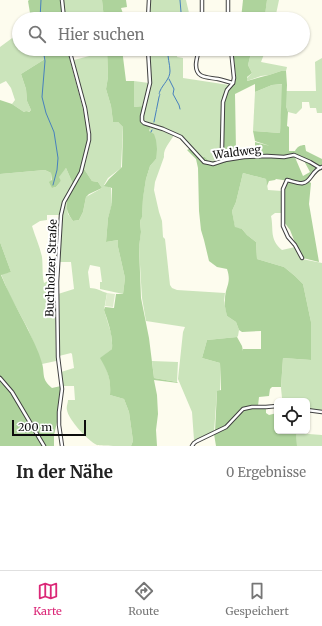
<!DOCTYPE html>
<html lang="de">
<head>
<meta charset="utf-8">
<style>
	:root { --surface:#fff; --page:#f2f2f2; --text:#222; --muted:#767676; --line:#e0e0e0; --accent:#db2777 }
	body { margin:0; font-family:Merriweather,serif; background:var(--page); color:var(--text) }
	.controls { position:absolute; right:12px; bottom:12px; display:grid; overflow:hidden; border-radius:6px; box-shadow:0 1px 3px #0004 }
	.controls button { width:36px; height:36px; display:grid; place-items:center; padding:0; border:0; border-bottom:1px solid var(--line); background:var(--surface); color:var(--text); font:20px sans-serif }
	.scale { position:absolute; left:12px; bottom:10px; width:74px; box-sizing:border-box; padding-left:4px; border:2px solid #0d0d0d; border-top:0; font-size:11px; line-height:14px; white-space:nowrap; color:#0d0d0d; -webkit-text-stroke:3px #fff; paint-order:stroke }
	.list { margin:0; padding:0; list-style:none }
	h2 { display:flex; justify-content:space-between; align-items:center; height:52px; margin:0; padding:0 16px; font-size:17px }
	h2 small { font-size:13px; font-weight:400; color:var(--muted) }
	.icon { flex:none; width:22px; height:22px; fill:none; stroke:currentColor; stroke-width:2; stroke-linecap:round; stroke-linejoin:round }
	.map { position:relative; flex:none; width:322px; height:446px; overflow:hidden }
	.search { position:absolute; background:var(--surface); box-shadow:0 1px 3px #0004; left:12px; right:12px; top:12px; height:44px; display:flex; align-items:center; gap:10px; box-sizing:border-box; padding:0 14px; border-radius:22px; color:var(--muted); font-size:15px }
	.sheet { height:124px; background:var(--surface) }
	nav { display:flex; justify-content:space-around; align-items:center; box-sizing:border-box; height:56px; border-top:1px solid var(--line); background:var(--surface); font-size:11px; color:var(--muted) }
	nav a { display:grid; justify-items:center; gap:2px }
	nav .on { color:var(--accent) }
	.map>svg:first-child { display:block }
</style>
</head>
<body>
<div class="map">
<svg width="322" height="446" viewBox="0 0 322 446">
	<rect width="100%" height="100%" fill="#fdfcee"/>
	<g fill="#cbe4bb">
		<polygon points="63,0 102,0 104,19 83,19 83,18 66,19"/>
		<polygon points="150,0 186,0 189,13 188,19 149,19"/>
		<polygon points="267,0 279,0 275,19 263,19 265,14"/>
		<polygon points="19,33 19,49 41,49 45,59 21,74 26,89 27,101 31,110 28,112 26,111 24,112 12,104 15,100 11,88 6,81 0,84 0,47"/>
		<path d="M 89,49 L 107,49 L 108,77 L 106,89 L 111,106 L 113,122 L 118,122 L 123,127 L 121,168 L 108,178 L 104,185 L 111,188 L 112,204 L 108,218 L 106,242 L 118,240 L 118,247 L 125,278 L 123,294 L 100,289 L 100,282 L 102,282 L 100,267 L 90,265 L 88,272 L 90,288 C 96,288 101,291 107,293 L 104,310 L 111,333 L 112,343 L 112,349 L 101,358 C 108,372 111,378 110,395 L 124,399 L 129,412 L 133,441 L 131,446 C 124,446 102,446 97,445 C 88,441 68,419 67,410 C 66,407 68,403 68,400 L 75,400 L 74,386 L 63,386 L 61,372 L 74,368 L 72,354 L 71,353 L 59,356 L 58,294 L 74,289 L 71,262 L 58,262 L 62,214 L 65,202 L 67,208 L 68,214 L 73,221 L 79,220 L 83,212 L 86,197 L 102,188 L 98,182 L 92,181 L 84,169 L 89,148 L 91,133 L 89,119 L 74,60 L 93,55 L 91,49 Z"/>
		<polygon points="149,49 181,49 181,52 178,52 177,57 183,58 183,78 229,85 222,96 220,148 221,159 209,161 205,157 197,155 182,137 162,127 144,121 143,120 151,83"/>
		<polygon points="252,49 266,49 261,62 287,67 286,71 281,71 269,75 261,76 247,81 247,78 252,73 248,65"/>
		<polygon points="322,58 322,113 317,113 316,108 310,108 309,102 302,102 302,108 296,114 288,112 286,106 286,91 316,91 315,62"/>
		<polygon points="134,81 149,83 143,106 134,107"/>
		<polygon points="283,84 280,133 253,131 255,92 272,85"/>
		<path d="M 151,126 L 167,131 L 174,135 C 170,142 163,149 164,157 L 155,182 L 154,190 L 159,212 L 162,221 L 163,237 L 165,239 L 170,285 L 172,288 L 177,290 L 225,293 L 224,301 L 227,316 L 236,322 L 239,330 L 238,336 L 237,337 L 207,340 L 202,358 L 220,363 L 220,391 L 217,391 L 214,432 L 195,441 L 194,440 L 192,412 L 178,379 L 183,332 L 185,327 L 146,321 L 142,298 L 141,282 L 139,247 L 141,231 L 140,221 L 142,216 L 143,197 L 146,179 L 150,166 L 156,159 L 149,132 Z"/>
		<path d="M 66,168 L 73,184 C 66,195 61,203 60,215 L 47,215 L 47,220 L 40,221 L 32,226 C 35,236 40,247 42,257 C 43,266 42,275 44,283 L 55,277 L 56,361 L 42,364 L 28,329 L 9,294 L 1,274 L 11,272 L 0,242 L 0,174 L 45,170 L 51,173 L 52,188 L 56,187 L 61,181 L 58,177 Z"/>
		<path d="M 243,173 L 266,179 L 268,190 L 282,191 L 281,213 L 275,213 L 271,216 C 274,230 269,239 282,250 L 295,247 L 302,259 L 322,263 L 322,411 L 307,409 L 307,401 L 297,401 L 297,400 L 282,398 L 281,388 L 283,358 L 311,360 L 311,322 L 303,284 L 295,276 L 284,267 L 257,259 L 256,242 L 247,235 L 242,229 L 235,228 L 232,211 L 236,202 Z"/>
		<polygon points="152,361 178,362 177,382 154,378"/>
		<polygon points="296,433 322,435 322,446 297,446"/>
	</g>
	<g fill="#aed39c" fill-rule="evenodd">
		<polygon points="29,0 60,0 63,19 31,19 28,1"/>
		<polygon points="102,0 126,0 127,7 121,8 125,19 104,19"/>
		<polygon points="243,0 267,0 265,15 263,19 241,19"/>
		<path d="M 41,49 L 67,49 L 88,128 L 88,148 L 84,169 L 92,181 L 98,182 L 102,188 L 89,194 L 86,197 L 83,212 L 79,220 L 73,221 C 60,203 69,194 77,176 L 73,184 L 66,168 L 59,177 L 61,181 L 56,187 L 52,188 L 49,182 L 52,180 L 51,173 L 45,170 L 0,174 L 0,100 L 12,104 L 24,112 L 26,111 L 29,112 L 31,110 L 27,101 L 26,89 L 21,74 L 45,59 Z"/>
		<path d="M 107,49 L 122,49 L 126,81 L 134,81 L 134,107 L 143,106 L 140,121 L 144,125 L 151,126 L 149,131 L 154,134 L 156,140 L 157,149 L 156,159 L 150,166 L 146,179 L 143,198 L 142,217 L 140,221 L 141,232 L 139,247 L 141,298 L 149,338 L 154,378 L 177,382 L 178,383 L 154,380 L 157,395 L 158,414 L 156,430 L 157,446 L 131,446 L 133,441 L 129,412 L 124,399 L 110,395 C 111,378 108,372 100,358 L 112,349 C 113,335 108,322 104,310 L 105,307 L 114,308 L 116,294 L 123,294 L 125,278 L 118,247 L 118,240 L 106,242 L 108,218 L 112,203 L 112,188 L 104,186 L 109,179 L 122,167 L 123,131 L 123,127 L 118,122 L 113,122 L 111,106 L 106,89 L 108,77 Z"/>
		<path d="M 233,49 L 252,49 L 248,65 L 252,73 L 247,77 L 247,81 L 261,77 L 269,75 L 281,71 L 286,71 L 287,85 L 286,106 L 288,112 L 287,126 L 289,127 L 289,151 L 295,151 C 297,147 300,145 305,145 L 306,151 L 322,159 L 322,167 L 318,166 L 294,154 L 284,156 L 244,157 L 221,159 L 220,148 L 222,96 L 228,86 L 230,84 L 231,85 L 236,78 ZM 255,84 L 255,92 L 272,85 L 282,84 L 280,133 L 253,131 L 255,141 L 270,146 L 255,142 L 255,150 L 236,150 L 235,94 Z"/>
		<path d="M 191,148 L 196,155 L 205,157 L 209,161 L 244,158 L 267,157 L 284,157 L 294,155 L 303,176 L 310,172 L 303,159 L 318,167 L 313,172 L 310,178 L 303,183 L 276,179 L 275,180 L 269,181 L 267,186 L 266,179 L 243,173 L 236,202 L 232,211 L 235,227 L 242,229 L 247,235 L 256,242 L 257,259 L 284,267 L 295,276 L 303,284 L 311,322 L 311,360 L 283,358 L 281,387 L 272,387 L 270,389 L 269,396 L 259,397 L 258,406 C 240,404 238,416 226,425 C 223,428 218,430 215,432 L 217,391 L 221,390 L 220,363 L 202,358 L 207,340 L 237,337 L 242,346 L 243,351 L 243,349 L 261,349 L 261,331 L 242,332 L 239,330 L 236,322 L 227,316 C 226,311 224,305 225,300 C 225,286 232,284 227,269 L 217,267 L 209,261 L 204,240 L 201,230 L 199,211 L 198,168 L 196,159 L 187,150 Z"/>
		<path d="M 286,181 L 303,184 L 308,181 L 311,183 L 309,204 L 319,262 L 303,258 L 298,250 L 290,230 L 284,222 L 283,214 L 281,213 C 281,201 281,192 286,181 Z"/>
		<path d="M 0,242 L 11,272 L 1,275 C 12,302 28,326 39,354 C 40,357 41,360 42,363 C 45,374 41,379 52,388 L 61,386 L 57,422 L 54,435 L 54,446 L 0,446 Z"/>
		<path d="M 252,407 L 266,408 L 266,413 L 269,415 L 277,413 L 277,431 L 296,431 L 297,446 L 216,446 L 214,434 C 218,432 222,430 226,427 C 235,420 240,411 252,407 Z"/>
	</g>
	<polygon fill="#ddeccc" points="107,293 115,294 113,307 105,306"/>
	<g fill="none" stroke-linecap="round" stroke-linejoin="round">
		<g stroke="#4780be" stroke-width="1">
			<polyline points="180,0 181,12 183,19"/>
			<polyline points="40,19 41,0"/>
			<polyline points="43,49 45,61 42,97 46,113 54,132 58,158 57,170 53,185"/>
			<polyline points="169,79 174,89 173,94 179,105 180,109"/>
			<path d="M 154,122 C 156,114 157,105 159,97 C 161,92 158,96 160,91 C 163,84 170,79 170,71 C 170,64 167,57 168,49"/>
			<polyline points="151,132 152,130"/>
		</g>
		<g stroke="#404040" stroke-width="4.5">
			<g id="minor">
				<polyline points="62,0 64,19"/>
				<polyline points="202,0 202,19"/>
				<polyline points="228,0 228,19"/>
				<polyline points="148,19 149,0"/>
				<polyline points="148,49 150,83 142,116 142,121 144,123 163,129 181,137 204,162 209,163 213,164 225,160 244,157 267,156 284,157 294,155 310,162 320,168"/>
				<path d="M 199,49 C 198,54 196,60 196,65 C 196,79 208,77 218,79 C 223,80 228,82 233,83"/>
				<polyline points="225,160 222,148 223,102 227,90 233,83 234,78 231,49"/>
				<path d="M 302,258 L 295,245 L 288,237 L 283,226 L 283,189 L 287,180 C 292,181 299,184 303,183 C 311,182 312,170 322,167"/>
				<polyline points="0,378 12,392 44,446"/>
				<polyline points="307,410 322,412"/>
				<polyline points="62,446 59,425 59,412 62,389 58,357 57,282 61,215 64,202 81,172 89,140 89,134 85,108 69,49"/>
				<polyline points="192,446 194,443 197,441 226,427 243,409 252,407 266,407 277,406"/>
			</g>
		</g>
		<use href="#minor" stroke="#fff" stroke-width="2.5"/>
	</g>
	<g text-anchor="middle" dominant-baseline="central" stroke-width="4" stroke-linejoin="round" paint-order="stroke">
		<g font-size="11" fill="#0d0d0d" stroke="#fff">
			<text transform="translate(237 152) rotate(-7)">Waldweg</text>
			<text transform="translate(51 268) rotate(-88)">Buchholzer Straße</text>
		</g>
	</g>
</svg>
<div class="controls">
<button><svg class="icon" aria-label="locate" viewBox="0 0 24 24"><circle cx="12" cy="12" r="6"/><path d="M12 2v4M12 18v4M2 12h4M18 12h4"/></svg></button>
</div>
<div class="scale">200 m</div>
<div class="search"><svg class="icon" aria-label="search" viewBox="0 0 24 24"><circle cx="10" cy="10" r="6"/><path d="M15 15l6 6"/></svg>Hier suchen</div>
</div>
<section class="sheet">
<h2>In der Nähe<small>0 Ergebnisse</small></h2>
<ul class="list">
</ul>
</section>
<nav>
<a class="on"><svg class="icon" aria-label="map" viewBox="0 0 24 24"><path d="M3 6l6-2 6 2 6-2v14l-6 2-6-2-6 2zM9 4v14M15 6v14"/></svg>Karte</a>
<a><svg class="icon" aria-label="directions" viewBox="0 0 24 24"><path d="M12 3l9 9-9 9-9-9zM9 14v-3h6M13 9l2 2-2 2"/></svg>Route</a>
<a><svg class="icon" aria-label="saved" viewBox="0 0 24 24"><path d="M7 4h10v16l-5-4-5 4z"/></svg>Gespeichert</a>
</nav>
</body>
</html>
